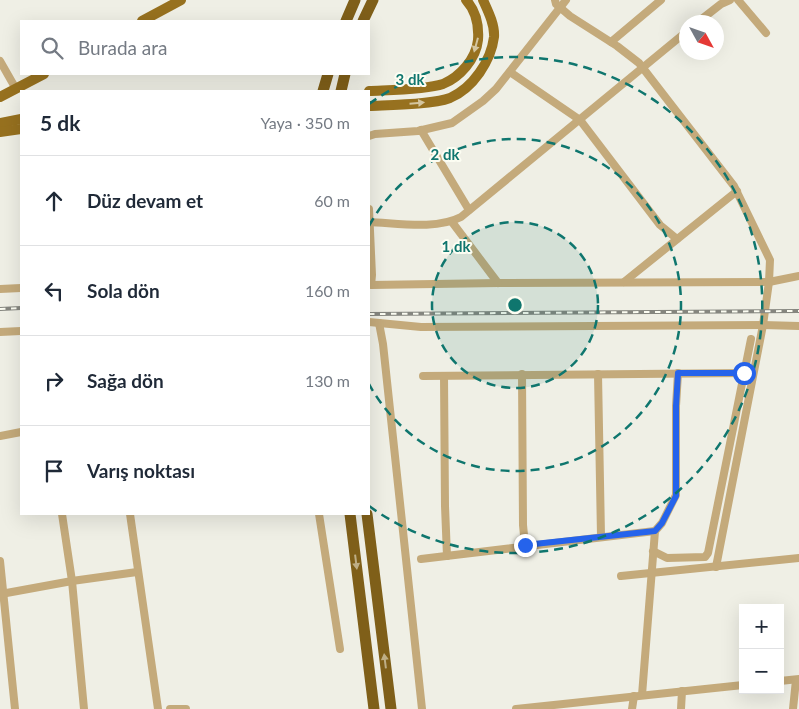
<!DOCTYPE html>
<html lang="tr">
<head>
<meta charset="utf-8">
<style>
	:root { --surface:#fff; --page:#f2f2f3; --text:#1f2937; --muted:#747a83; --line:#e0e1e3 }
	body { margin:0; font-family:Lato,sans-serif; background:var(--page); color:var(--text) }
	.controls { position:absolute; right:15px; bottom:15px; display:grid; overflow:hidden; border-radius:0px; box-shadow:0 5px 20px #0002 }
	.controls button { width:45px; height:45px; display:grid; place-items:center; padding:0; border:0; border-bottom:1px solid var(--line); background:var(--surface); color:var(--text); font:25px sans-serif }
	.compass { position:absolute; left:679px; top:15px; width:45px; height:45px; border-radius:50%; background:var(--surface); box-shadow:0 5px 20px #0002; rotate:130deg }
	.stop { position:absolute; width:15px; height:15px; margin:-11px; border:4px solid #2563eb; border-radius:50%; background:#fff }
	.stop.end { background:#2563eb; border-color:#fff; box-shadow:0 1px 5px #0008 }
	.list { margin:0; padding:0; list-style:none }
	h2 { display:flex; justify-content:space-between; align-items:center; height:65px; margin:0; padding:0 20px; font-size:21px }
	h2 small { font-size:16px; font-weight:400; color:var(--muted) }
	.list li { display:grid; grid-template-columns:32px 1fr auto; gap:15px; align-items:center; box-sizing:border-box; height:90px; padding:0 20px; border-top:1px solid var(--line) }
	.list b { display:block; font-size:19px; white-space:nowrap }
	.list em { font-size:16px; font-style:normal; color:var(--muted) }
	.icon { flex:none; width:28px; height:28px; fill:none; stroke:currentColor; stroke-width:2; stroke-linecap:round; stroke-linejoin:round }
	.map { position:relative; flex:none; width:799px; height:709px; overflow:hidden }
	.search { position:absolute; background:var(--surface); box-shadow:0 5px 20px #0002; left:20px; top:20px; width:350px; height:55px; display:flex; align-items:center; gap:12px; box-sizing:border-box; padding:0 18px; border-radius:0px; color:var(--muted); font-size:19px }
	.panel { position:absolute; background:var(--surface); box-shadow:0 5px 20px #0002; left:20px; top:90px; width:350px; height:425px; border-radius:0px }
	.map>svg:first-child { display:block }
</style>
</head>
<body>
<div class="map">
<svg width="799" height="709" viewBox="0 0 799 709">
	<rect width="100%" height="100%" fill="#efefe5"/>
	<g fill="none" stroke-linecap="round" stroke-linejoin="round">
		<g stroke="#c4aa7b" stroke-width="8">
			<polyline points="555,0 556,4 570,16 617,46 639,63 734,186 770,260 769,282 763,325 716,567"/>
			<polyline points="738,0 766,33"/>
			<polyline points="698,22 721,4 730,0"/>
			<polyline points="611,42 661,0"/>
			<polyline points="0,61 16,89"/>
			<polyline points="510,72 580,120 660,225 677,239"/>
			<polyline points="421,130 469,210"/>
			<polyline points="369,136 375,134 418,131 452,123 483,101 496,89 566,0"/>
			<polyline points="369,209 372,275 371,285 498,283 769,282 799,276"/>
			<path d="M 369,222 C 397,223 436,230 461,217 L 686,32"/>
			<polyline points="452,222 498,283"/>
			<polyline points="624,282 737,191"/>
			<polyline points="0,289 21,288"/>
			<polyline points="369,322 421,327 763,325 799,326"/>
			<polyline points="379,323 383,344 422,709"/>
			<polyline points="0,332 21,331"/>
			<polyline points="522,374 523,525 525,545"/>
			<polyline points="598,374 601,536"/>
			<polyline points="423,376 744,373"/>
			<polyline points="444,376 445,506 447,556"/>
			<polyline points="0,436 21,432"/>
			<polyline points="62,514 72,581 84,709"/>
			<polyline points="130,514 158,709"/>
			<polyline points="319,514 340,649"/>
			<polyline points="653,551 667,558 705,557 708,553 751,339"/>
			<polyline points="421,559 655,531"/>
			<polyline points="0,561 15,709"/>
			<polyline points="621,576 799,558"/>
			<polyline points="1,594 72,581 137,572"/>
			<polyline points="780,681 799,679"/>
			<polyline points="642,695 655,531 662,523 676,495 676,406 678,373"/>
			<polyline points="170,709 186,709"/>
			<polyline points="516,709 743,685"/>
			<polyline points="632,709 634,696"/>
			<polyline points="681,709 682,691"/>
			<polyline points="793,709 796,680"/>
		</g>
		<g stroke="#97711f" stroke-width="10">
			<polyline points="142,21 181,0"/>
			<path d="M 369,91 C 388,90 425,90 443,84 C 460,77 476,59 478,40 C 479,26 476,11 466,0"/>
			<polyline points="0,97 44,74"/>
			<path d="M 369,106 C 390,105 431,105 450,98 C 473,88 491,61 494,37 C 495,25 488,11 483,0"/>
			<polyline points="0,123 21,119"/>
			<polyline points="0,132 21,129"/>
		</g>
		<g stroke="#7f5f19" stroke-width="11">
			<polyline points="346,21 355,0"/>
			<polyline points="363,21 373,0"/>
			<polyline points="323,91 328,74"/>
			<polyline points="341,91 345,74"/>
			<polyline points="350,514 374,709"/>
			<polyline points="367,514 391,709"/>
		</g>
		<g stroke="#85867f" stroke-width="4">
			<g id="rail">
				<polyline points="0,309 21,308"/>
				<polyline points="369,314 799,311"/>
			</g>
		</g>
		<use href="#rail" stroke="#fcfdf2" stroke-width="2" stroke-dasharray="5.5" stroke-linecap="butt"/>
	</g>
	<defs><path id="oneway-solid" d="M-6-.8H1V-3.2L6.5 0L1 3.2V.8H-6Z" transform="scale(1.25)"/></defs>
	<g fill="#d4c59e">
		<use href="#oneway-solid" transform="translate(476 45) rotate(105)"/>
		<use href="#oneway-solid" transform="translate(417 103) rotate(-5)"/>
	</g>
	<g fill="#beae86">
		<use href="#oneway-solid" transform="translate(356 562) rotate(83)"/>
		<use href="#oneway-solid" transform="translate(385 661) rotate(-97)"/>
	</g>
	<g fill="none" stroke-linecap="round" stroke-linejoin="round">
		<polyline stroke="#2563eb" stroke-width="6" points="525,545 655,531 662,523 676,496 676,406 678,373 744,373"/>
	</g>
	<circle cx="515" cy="305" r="83" fill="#0f766e" fill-opacity=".12"/>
	<g fill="none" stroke="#0f766e" stroke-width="2.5" stroke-dasharray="9 6">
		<circle cx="515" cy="305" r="83"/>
		<path d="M369 226A166 166 0 1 1 369 384"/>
		<path d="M369 104A248 248 0 1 1 369 506"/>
	</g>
	<circle cx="515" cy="305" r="8" fill="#0f766e" stroke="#fcfdf2" stroke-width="2.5"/>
	<g font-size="15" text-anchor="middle" font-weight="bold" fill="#0f766e" stroke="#fcfdf2" stroke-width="4" stroke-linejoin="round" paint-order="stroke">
		<text x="410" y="85">3 dk</text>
		<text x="445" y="160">2 dk</text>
		<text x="456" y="252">1 dk</text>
	</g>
</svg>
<div class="controls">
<button>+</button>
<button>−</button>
</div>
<svg class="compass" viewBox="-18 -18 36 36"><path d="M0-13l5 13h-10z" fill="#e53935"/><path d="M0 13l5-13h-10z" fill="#747a83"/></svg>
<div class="stop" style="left:744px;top:373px"></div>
<div class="stop end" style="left:525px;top:545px"></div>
<div class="search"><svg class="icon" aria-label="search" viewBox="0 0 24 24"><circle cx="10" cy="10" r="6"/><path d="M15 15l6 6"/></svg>Burada ara</div>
<section class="panel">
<h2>5 dk<small>Yaya · 350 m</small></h2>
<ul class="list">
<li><svg class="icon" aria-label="ahead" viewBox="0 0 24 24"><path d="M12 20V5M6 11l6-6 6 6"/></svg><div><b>Düz devam et</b></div><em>60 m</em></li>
<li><svg class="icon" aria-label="left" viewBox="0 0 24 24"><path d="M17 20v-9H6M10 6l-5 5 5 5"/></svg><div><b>Sola dön</b></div><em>160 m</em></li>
<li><svg class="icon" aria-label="right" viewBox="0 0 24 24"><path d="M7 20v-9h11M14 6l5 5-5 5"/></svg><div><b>Sağa dön</b></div><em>130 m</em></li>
<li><svg class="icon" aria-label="arrive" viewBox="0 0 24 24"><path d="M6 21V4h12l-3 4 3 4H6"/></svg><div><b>Varış noktası</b></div></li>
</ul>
</section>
</div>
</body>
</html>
